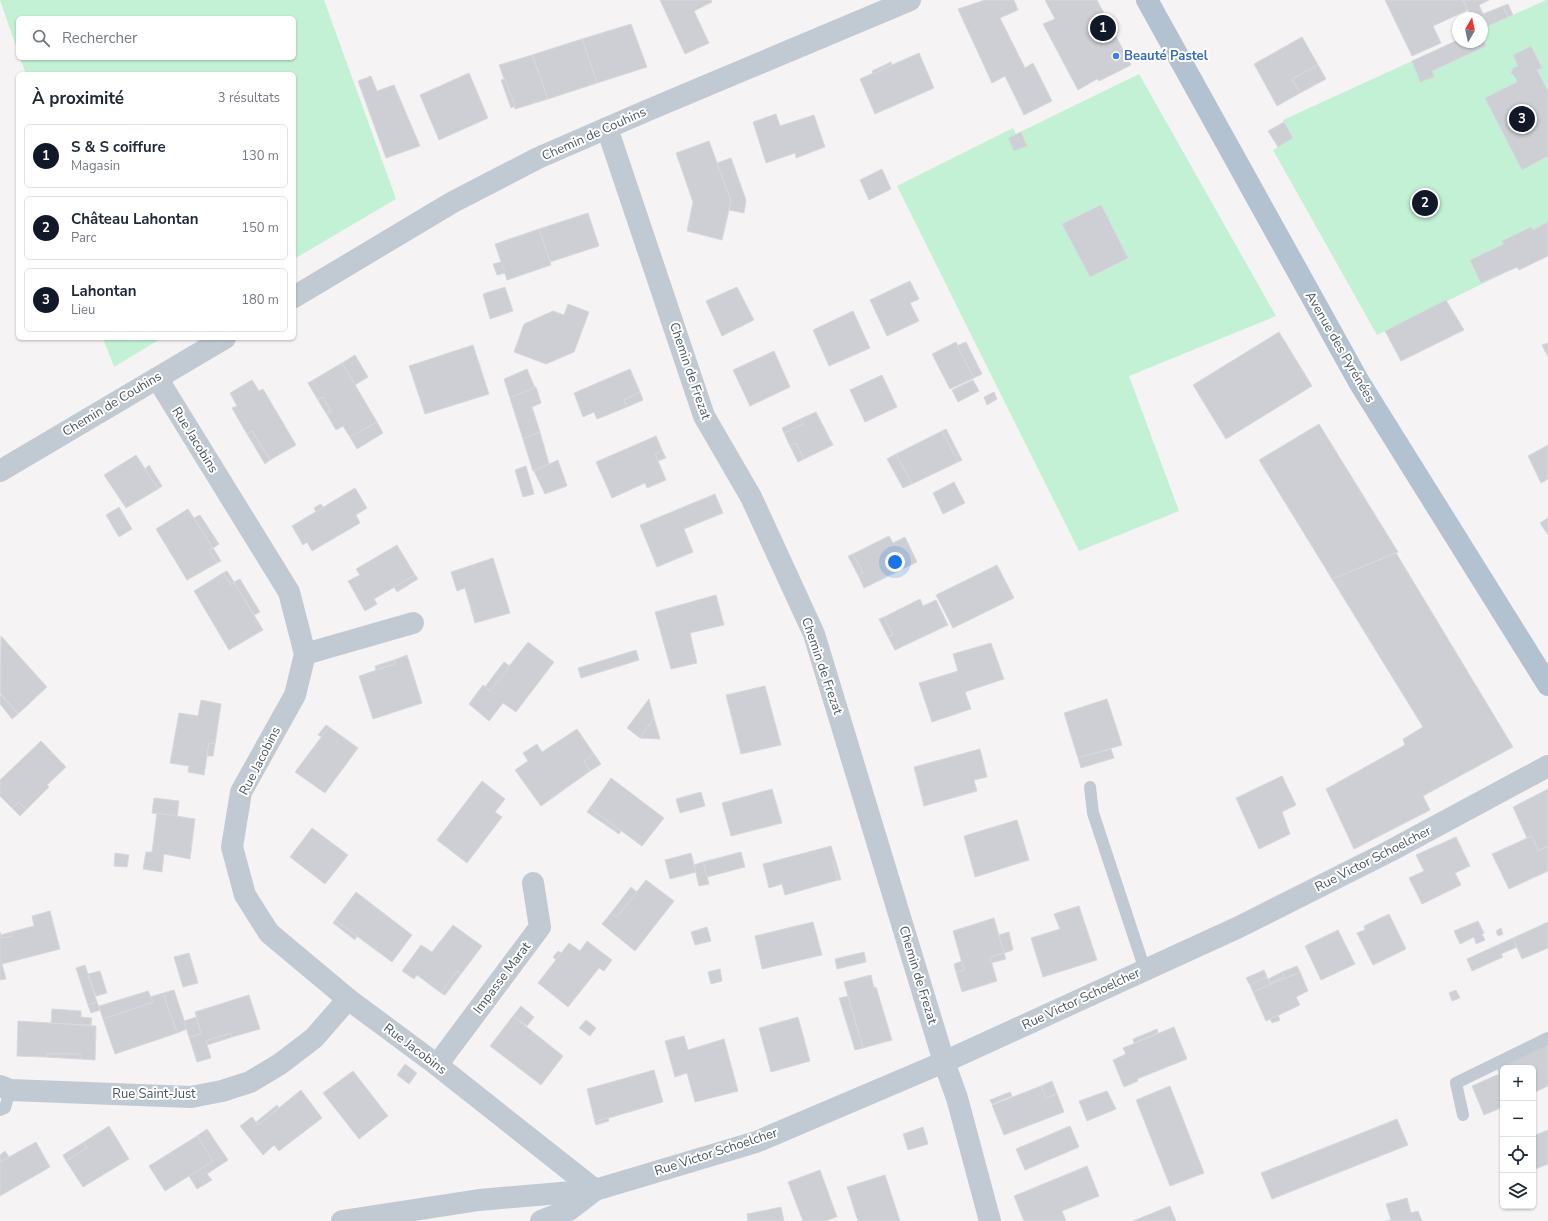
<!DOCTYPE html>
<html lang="fr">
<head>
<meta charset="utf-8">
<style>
	:root { --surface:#fff; --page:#f6f6f7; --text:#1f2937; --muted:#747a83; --line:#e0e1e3; --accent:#111827 }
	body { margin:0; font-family:"Nunito Sans",sans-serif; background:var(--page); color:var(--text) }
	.controls { position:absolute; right:12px; bottom:12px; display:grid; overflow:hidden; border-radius:6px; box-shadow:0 1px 3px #0004 }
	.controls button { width:36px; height:36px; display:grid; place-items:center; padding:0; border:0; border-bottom:1px solid var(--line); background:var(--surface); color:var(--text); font:20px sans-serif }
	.compass { position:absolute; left:1452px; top:12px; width:36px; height:36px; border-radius:50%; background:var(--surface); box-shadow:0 1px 3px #0004; rotate:9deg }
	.you { position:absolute; left:895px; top:562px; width:14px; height:14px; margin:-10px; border:3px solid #fff; border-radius:50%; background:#1a73e8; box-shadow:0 0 0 6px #1a73e833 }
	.badge { display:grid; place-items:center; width:26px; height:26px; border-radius:50%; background:var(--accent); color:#fff; font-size:13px; font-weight:700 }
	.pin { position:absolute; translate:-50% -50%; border:2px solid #fff; box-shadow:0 1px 4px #0006 }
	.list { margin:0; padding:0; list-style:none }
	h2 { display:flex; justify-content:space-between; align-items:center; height:52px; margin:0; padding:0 16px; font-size:17px }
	h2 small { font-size:13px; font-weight:400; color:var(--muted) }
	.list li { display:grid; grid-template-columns:26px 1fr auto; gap:12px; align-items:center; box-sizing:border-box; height:64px; margin:0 8px 8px; padding:0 8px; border:1px solid var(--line); border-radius:6px }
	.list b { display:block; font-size:15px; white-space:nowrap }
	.list p { margin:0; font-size:13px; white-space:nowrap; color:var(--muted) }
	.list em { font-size:13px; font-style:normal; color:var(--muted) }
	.icon { flex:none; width:22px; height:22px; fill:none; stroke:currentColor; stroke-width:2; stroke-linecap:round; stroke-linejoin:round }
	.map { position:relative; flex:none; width:1548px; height:1221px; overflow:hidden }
	.search { position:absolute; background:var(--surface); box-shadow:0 1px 3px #0004; left:16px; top:16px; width:280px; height:44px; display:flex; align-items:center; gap:10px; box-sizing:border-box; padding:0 14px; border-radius:6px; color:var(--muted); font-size:15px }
	.panel { position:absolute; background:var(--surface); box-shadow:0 1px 3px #0004; left:16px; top:72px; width:280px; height:268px; border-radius:6px }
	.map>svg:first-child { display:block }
</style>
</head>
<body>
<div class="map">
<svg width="1548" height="1221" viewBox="0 0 1548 1221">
	<rect width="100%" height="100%" fill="#f5f3f3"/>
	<g fill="#c3f1d5">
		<polygon points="0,0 324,0 396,199 294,259 294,74 26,74 20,58 294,58 294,18 18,18 18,52"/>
		<polygon points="1546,0 1548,0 1548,256 1519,270 1517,267 1377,335 1273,150 1293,138 1283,120 1458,40 1458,42 1482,42 1482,29"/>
		<polygon points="1139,74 1276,316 1129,376 1179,511 1079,551 897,186 1013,128 1016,134"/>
		<polygon points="103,338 162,338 114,367"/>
	</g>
	<g fill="#cdcfd5" stroke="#d7d9de">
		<polygon points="660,0 711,0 712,2 694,11 709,43 685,54"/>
		<polygon points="985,0 1014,0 1018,10 1000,18 1025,68 1033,63 1052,101 1024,115 1005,76 992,83 958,9"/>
		<polygon points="1045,0 1097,0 1131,65 1099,81 1097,79 1078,90 1043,24 1055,19"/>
		<polygon points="1385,0 1463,0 1468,10 1433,26 1441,43 1412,56"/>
		<polygon points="1463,0 1489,0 1479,5 1483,14 1503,6 1508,17 1482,29 1482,18 1472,18"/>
		<polygon points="1508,4 1513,15 1508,17 1503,6"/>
		<polygon points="631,24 647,67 597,83 582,39"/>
		<polygon points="1302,37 1318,65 1292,79 1300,93 1277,106 1254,64"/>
		<polygon points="1482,38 1486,46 1432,71 1434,77 1420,82 1412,61 1458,40 1458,42 1482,42"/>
		<polygon points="582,39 597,83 548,99 532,55"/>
		<polygon points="1531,46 1542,68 1537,70 1548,91 1548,156 1522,170 1485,98 1517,82 1516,78 1511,73 1513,68 1518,66 1513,55"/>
		<polygon points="919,53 934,88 875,114 860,79"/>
		<polygon points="532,55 548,99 515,109 499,65"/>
		<polygon points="891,62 892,65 873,74 872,71"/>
		<polygon points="1318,65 1326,79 1300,93 1292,79"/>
		<polygon points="469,73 488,118 439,140 420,95"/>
		<polygon points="371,76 377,91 394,85 420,146 386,158 358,81"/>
		<polygon points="505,79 515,106 511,108 501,80"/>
		<polygon points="776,114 780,126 814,115 825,147 796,158 795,153 766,163 753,122"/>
		<polygon points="1284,122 1293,138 1278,147 1268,131"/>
		<polygon points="1021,132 1027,146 1014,151 1008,138"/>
		<polygon points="709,141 731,201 722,240 687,231 693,202 676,153"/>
		<polygon points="731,158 746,200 744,213 729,210 731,201 717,163"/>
		<polygon points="882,169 891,189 869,200 860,180"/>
		<polygon points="1101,205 1128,258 1090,277 1062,224"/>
		<polygon points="588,213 599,246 550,262 539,229"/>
		<polygon points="1548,222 1548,256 1519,270 1517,267 1481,283 1470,260 1504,244 1502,241 1531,227 1533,230"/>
		<polygon points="539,229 551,265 507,280 495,244"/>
		<polygon points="501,262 505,273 497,275 493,264"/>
		<polygon points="910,281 919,299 910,303 919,321 887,336 870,300"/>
		<polygon points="505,287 513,311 490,319 483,294"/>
		<polygon points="737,287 754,320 722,336 706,301"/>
		<polygon points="1446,300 1464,330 1401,361 1385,331"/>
		<polygon points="568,304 589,312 574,352 546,364 514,352 524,324 553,311 564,315"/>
		<polygon points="853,311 870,348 829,366 813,330"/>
		<polygon points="1279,332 1312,386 1226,439 1193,385"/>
		<polygon points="956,342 974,378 950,389 932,354"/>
		<polygon points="966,342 982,374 974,378 957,346"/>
		<polygon points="1548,343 1548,357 1542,345"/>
		<polygon points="473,345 489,394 425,414 409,366"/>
		<polygon points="774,351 790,387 750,406 733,370"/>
		<polygon points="355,355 368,377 355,385 342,363"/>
		<polygon points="342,363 377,422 350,437 343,426 336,430 326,413 331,411 323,397 318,400 308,383"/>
		<polygon points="527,369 535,388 510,398 504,379"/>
		<polygon points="630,369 640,392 624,400 627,407 597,419 594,412 583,417 574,393"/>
		<polygon points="882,375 897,407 865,422 850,390"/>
		<polygon points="252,380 259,391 263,389 296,445 270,460 252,431 247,434 232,408 237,406 230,393"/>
		<polygon points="973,380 979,391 958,402 952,390"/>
		<polygon points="536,387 541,403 532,407 540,432 523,439 510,398"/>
		<polygon points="640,392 643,400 627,407 624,400"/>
		<polygon points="994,392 997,399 987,405 984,397"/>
		<polygon points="323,397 331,411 326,413 318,400"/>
		<polygon points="816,412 833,445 804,459 796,443 790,446 784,433 803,424 800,419"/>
		<polygon points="800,419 803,424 784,433 782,428"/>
		<polygon points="377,422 383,433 357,449 350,437"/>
		<polygon points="1319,424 1398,552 1332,579 1259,460"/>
		<polygon points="946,429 962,460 958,462 942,431"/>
		<polygon points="252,431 270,460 265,464 247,434"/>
		<polygon points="942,431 958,462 912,484 896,454"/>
		<polygon points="540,432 549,464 533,471 523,439"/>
		<polygon points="656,436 662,450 655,454 666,480 647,488 645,483 612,498 596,462"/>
		<polygon points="796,443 804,459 798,462 790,446"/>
		<polygon points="1548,445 1548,479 1541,483 1528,456"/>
		<polygon points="662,450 666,458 658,461 655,454"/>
		<polygon points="896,454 912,484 903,488 887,459"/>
		<polygon points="136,455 158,489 126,508 104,475"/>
		<polygon points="558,460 567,486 545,494 534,471"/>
		<polygon points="149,465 162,486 158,489 145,469"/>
		<polygon points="526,466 534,494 523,497 515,470"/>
		<polygon points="954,482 965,503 943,514 933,493"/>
		<polygon points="355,488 367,508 356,515 360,523 312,551 307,542 303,545 292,526"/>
		<polygon points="715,494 723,513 684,529 693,552 657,567 640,525"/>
		<polygon points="321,504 323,507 316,512 314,508"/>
		<polygon points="119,507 132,529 119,537 106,515"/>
		<polygon points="188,509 213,548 209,550 217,563 187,580 156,529"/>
		<polygon points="200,515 219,544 213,548 194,518"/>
		<polygon points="1548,518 1548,535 1540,523"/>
		<polygon points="889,536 893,543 905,537 917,562 864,588 858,575 863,573 853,554"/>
		<polygon points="397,545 415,575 374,599 377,604 365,611 348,581 360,575 356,569"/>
		<polygon points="213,548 221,561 217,563 209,550"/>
		<polygon points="1396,553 1513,747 1423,796 1430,810 1354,849 1326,789 1405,745 1403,739 1423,727 1332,579"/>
		<polygon points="853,554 863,573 858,575 848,556"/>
		<polygon points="493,558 510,613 475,623 465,588 457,591 451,572"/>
		<polygon points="997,565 1014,598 953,628 936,595"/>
		<polygon points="227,571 234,582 231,585 223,573"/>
		<polygon points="223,573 231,585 234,582 263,630 229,650 194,591"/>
		<polygon points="415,575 418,579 397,592 394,587"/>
		<polygon points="240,579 260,612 254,615 234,582"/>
		<polygon points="716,595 724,625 690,633 697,663 671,669 655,612"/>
		<polygon points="920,599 923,606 936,600 948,625 895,650 888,637 893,635 884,617"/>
		<polygon points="884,617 893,635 888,637 879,619"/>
		<polygon points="1,636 47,687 18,714 0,693"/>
		<polygon points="528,642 554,662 516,712 503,703 489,721 469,704 483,685 490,691"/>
		<polygon points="991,643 1004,679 965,692 971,709 932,722 919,683 958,671 953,654"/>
		<polygon points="636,650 639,660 581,678 578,668"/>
		<polygon points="407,655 422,703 373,719 359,676 395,664 394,660"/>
		<polygon points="394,660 395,664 376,670 375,666"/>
		<polygon points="504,662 510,666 490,691 485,687"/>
		<polygon points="765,686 781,745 741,754 726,695"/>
		<polygon points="1,695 18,714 12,719 0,704 0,696"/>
		<polygon points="649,699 654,718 640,738 627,728"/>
		<polygon points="1107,699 1122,745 1078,758 1064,713"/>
		<polygon points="201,700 221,704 215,744 209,743 204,775 188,772 189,766 170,763 179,713 198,716"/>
		<polygon points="654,718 660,739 640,738"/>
		<polygon points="326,725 329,727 322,737 318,735"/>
		<polygon points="329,727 358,748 325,793 295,772"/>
		<polygon points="577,729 594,754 584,761 590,771 541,806 515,770 528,761 523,753 537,744 542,752"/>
		<polygon points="41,741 66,767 47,785 49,787 26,810 19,802 12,808 0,796 0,780"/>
		<polygon points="209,743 215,744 213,756 207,756"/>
		<polygon points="980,749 987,777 974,780 977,791 924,806 914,767"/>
		<polygon points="1111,749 1114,758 1081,768 1078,758"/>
		<polygon points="594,754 601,764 590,771 584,761"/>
		<polygon points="1282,776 1296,805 1282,812 1290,834 1259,849 1236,798"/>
		<polygon points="611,778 664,818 642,846 590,808"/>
		<polygon points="482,781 505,799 495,812 502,817 467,863 437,840"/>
		<polygon points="772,789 782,823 731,836 722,803"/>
		<polygon points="1548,789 1548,846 1538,851 1532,836 1527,838 1513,807"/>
		<polygon points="701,792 705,806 680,813 676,799"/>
		<polygon points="154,798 179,801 177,817 152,813"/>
		<polygon points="19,802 26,810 20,816 12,808"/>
		<polygon points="590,808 621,831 619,834 587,812"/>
		<polygon points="157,813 195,819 190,859 164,854 162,872 143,869 146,852 152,852"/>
		<polygon points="1017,820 1029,860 975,877 964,836"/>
		<polygon points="312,828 348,855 325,884 290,857"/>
		<polygon points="1532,836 1538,851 1548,846 1548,871 1509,889 1492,854"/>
		<polygon points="1456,837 1470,866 1455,873 1461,885 1422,904 1409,878 1424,871 1416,855"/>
		<polygon points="831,846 836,862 833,862 838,880 785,895 782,884 769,888 763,864"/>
		<polygon points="741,852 745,867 707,877 703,862"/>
		<polygon points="115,853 129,855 127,867 114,866"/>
		<polygon points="691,853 696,872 670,879 665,860"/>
		<polygon points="703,862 709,884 699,886 694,865"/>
		<polygon points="833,862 836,862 841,880 838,880"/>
		<polygon points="646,880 674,901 635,951 602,924 611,913 617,917"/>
		<polygon points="631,887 637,892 617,917 611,913"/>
		<polygon points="356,892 412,935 392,962 335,920"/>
		<polygon points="1079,906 1097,960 1043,977 1031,938 1060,929 1054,914"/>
		<polygon points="50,911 60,949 2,964 6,979 0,980 0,932 2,938 12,936 11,932 34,926 32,916"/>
		<polygon points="1389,914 1406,949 1373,965 1357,933 1365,930 1364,926"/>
		<polygon points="994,918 1004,953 990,957 997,981 962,992 956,972 964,970 953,931"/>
		<polygon points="335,920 357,936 355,940 333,923"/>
		<polygon points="1478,921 1484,933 1482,934 1485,940 1476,944 1474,937 1460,944 1454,931"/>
		<polygon points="813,922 822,955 762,969 755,936"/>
		<polygon points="1548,922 1548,948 1522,959 1513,938"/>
		<polygon points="453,925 482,946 461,974 457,971 441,993 417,975 414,979 402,971 421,945 432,952"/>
		<polygon points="707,927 711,941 695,945 691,932"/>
		<polygon points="1501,928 1503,934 1498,936 1496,931"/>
		<polygon points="1338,930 1355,964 1321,980 1305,946"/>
		<polygon points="11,932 12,936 2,938 1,935"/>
		<polygon points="1009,932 1013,950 1004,953 999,935"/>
		<polygon points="1513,938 1517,947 1501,954 1503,957 1472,971 1467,959"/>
		<polygon points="587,941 612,960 604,971 599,968 568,1007 538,983 569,943 580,951"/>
		<polygon points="558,951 561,953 556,960 553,957"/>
		<polygon points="864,952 866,962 837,969 835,959"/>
		<polygon points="189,953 198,983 183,987 174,957"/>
		<polygon points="1004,953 1006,959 991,963 990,957"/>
		<polygon points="962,961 964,970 956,972 954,964"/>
		<polygon points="85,965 97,1002 88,1005 76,968"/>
		<polygon points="1297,966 1300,972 1253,992 1250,985 1267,977 1270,983 1284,977 1282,972"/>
		<polygon points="720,969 722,981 711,984 708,972"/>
		<polygon points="1264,970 1267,977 1250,985 1246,978"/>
		<polygon points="100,971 107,993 96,996 88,974"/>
		<polygon points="457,971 461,974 445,995 441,993"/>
		<polygon points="1282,972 1284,977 1270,983 1268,979"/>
		<polygon points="1300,972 1308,991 1296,997 1300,1005 1266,1021 1253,992"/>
		<polygon points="871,975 874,988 876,987 892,1040 863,1048 844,982"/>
		<polygon points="174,990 187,1029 177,1033 163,993"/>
		<polygon points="1456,990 1460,998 1452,1001 1449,993"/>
		<polygon points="148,991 153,1002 103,1019 99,1006"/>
		<polygon points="163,993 177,1033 115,1054 103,1019 153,1002 150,997"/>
		<polygon points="249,995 260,1029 232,1037 231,1033 206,1041 211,1058 197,1062 189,1037 201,1034 195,1012"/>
		<polygon points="848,996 863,1048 855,1050 839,998"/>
		<polygon points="97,1002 100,1010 91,1013 88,1005"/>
		<polygon points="521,1006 534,1017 527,1026 513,1016"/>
		<polygon points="52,1009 81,1011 81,1017 92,1018 91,1025 51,1023"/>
		<polygon points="1278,1015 1280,1020 1272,1023 1270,1019"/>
		<polygon points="513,1016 563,1056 541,1085 490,1046"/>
		<polygon points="196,1017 201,1034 189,1037 184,1021"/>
		<polygon points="798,1017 810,1061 771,1072 759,1028"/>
		<polygon points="586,1020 596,1028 590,1036 579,1028"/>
		<polygon points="18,1021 96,1026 95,1060 80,1059 80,1054 47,1054 46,1057 17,1056"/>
		<polygon points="1174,1027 1187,1059 1137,1079 1138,1081 1124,1087 1113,1060 1126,1054 1123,1048"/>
		<polygon points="1157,1029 1158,1033 1134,1043 1133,1039"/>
		<polygon points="231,1033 232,1037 207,1045 206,1041"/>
		<polygon points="684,1036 688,1050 724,1039 738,1091 695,1102 687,1073 675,1077 665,1041"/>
		<polygon points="1548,1039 1548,1086 1533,1093 1533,1068 1503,1068 1503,1107 1484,1115 1472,1086 1499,1074 1497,1068"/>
		<polygon points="47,1054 80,1054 80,1059 46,1057"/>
		<polygon points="405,1064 417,1073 409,1084 397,1075"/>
		<polygon points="654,1070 663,1102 595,1122 587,1089"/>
		<polygon points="353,1071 388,1116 359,1139 323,1093"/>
		<polygon points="1052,1081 1057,1094 1046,1098 1041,1086"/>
		<polygon points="1041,1086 1046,1098 1057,1094 1064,1112 1004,1135 992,1105"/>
		<polygon points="1170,1086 1204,1173 1170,1186 1136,1100"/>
		<polygon points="301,1090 322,1118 279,1151 274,1145 263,1155 240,1126 252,1117 258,1125"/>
		<polygon points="1107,1091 1116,1109 1087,1121 1079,1101"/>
		<polygon points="1010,1092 1012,1096 992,1104 990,1100"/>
		<polygon points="277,1105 279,1108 258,1125 256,1122"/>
		<polygon points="608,1118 609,1121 596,1125 595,1122"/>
		<polygon points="1397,1119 1408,1145 1272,1199 1261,1173"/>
		<polygon points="109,1126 129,1159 83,1187 66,1161 87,1148 84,1142"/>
		<polygon points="1070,1126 1079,1147 1025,1170 1016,1149"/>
		<polygon points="923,1127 928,1144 908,1150 903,1134"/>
		<polygon points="207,1129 228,1160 207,1174 212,1180 197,1189 189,1176 213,1161 197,1136"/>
		<polygon points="1548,1130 1548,1164 1533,1170 1533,1136"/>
		<polygon points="197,1136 213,1161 165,1191 149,1166"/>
		<polygon points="36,1142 50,1167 0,1196 0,1162"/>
		<polygon points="84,1142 87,1148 66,1161 63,1155"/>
		<polygon points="5,1151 9,1157 0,1162 0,1155"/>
		<polygon points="1087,1166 1099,1196 1062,1211 1066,1221 1024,1221 1014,1196"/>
		<polygon points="820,1170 837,1217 825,1221 803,1221 788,1182"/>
		<polygon points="885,1175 900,1221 858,1221 847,1187"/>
		<polygon points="1407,1198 1411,1213 1418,1211 1422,1221 1387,1221 1391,1220 1386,1204"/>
		<polygon points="1170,1206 1176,1221 1133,1221"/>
		<polygon points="781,1207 784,1221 748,1221 747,1214"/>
	</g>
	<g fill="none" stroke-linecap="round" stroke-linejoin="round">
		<g stroke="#c1cad2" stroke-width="12">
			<polyline points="1090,787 1093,813 1145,970"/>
			<polyline points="0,1110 5,1108 10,1090"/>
			<polyline points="1463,1115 1456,1083 1548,1038"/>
		</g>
		<g stroke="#c1cad2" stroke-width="22">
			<polyline points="607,128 704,416 751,497 814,634 944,1062 957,1098 990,1221"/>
			<polyline points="157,378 289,592 305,654 295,695 241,792 232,847 245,895 269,933 348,999 437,1065 595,1190"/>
			<polyline points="305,654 413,623"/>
			<polyline points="437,1065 540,927 533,883"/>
			<polyline points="0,1086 10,1090 191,1097 222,1091 250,1082 280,1064 314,1038 348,999"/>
			<polyline points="342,1221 479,1200 595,1190 756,1142 944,1062 1239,927 1390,851 1548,766"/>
			<polyline points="541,1221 569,1210 595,1190"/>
		</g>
		<g stroke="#c1cad2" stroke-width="22">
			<polyline points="294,297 453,202 538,158 646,111 910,0"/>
			<polyline points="0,471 225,338"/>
		</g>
		<polyline stroke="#b3c2d1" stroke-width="22" points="1147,0 1359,382 1548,685"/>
	</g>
	<circle fill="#3f7fe0" stroke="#fff" stroke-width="1.5" cx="1116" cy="56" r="4"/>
	<g text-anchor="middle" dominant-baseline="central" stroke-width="4" stroke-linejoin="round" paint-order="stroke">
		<g font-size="13" font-weight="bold" fill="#366cbe" stroke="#fff" text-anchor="start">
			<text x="1124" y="56">Beauté Pastel</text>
		</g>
		<g font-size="13" fill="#4a5661" stroke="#fff">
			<text transform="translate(594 134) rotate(-24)">Chemin de Couhins</text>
			<text transform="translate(1340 347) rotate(60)">Avenue des Pyrénées</text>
			<text transform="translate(690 371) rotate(71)">Chemin de Frezat</text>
			<text transform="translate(112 404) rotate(-31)">Chemin de Couhins</text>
			<text transform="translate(195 440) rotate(58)">Rue Jacobins</text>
			<text transform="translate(822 666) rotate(71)">Chemin de Frezat</text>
			<text transform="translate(260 761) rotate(-63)">Rue Jacobins</text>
			<text transform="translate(1373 859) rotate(-27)">Rue Victor Schoelcher</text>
			<text transform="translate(918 975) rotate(73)">Chemin de Frezat</text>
			<text transform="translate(502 978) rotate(-53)">Impasse Marat</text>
			<text transform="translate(1081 999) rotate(-25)">Rue Victor Schoelcher</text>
			<text transform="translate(415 1049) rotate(37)">Rue Jacobins</text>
			<text x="154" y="1094">Rue Saint-Just</text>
			<text transform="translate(716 1152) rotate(-18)">Rue Victor Schoelcher</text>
		</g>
	</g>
</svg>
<div class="controls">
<button>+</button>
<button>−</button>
<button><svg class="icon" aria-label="locate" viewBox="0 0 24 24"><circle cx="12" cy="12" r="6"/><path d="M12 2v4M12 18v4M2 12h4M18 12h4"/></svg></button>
<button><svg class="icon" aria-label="layers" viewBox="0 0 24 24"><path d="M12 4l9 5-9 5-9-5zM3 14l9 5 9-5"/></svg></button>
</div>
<svg class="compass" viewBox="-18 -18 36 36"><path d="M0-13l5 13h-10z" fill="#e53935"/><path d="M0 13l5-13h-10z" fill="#747a83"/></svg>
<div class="you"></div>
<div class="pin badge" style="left:1103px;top:28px">1</div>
<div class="pin badge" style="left:1425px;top:203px">2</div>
<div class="pin badge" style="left:1522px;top:119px">3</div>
<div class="search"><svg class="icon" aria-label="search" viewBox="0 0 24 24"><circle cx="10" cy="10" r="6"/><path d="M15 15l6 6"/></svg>Rechercher</div>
<section class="panel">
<h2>À proximité<small>3 résultats</small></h2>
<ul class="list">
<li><span class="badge">1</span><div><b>S &amp; S coiffure</b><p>Magasin</p></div><em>130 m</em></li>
<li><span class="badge">2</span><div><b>Château Lahontan</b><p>Parc</p></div><em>150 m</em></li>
<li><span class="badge">3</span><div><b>Lahontan</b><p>Lieu</p></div><em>180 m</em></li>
</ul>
</section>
</div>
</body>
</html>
